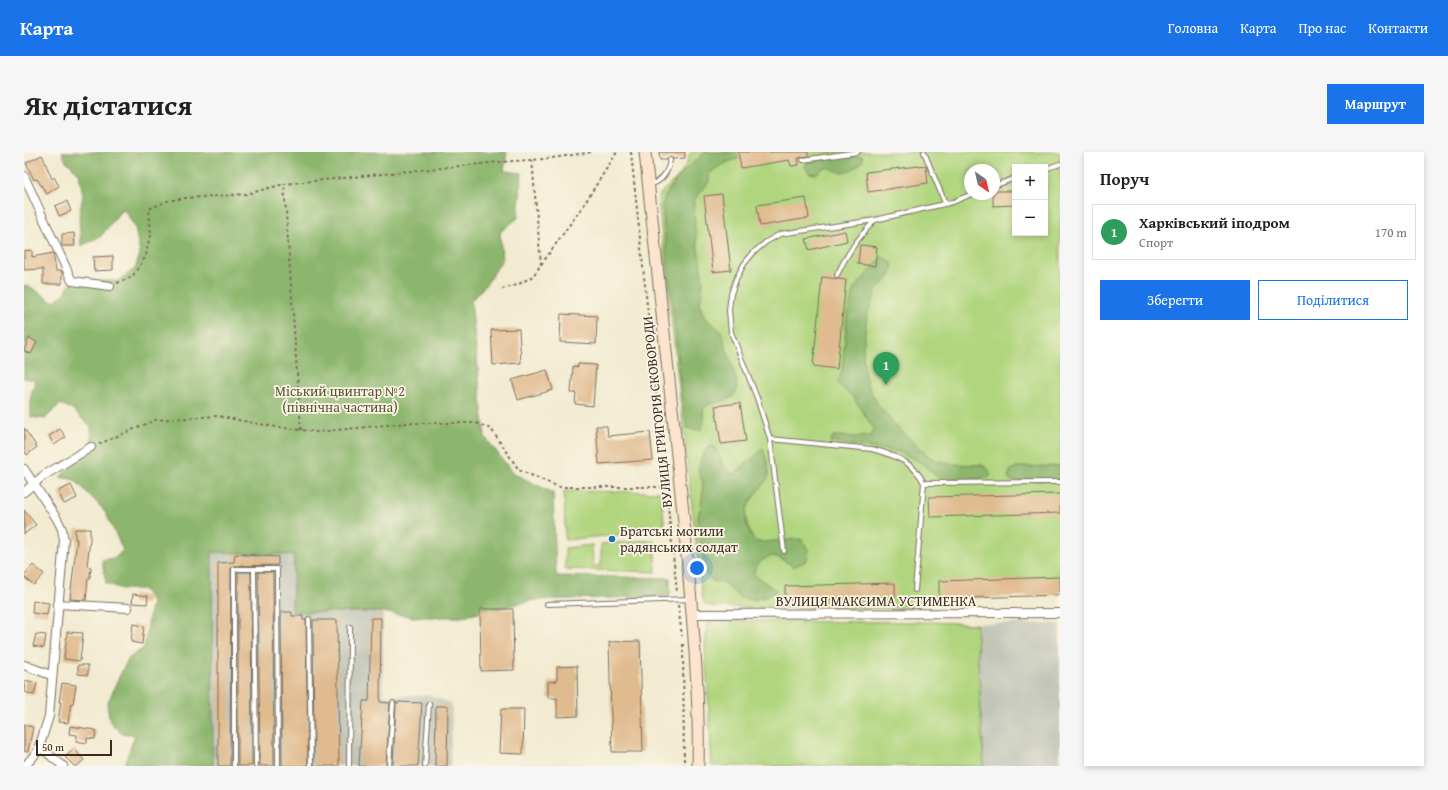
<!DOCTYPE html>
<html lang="uk">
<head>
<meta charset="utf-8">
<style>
	:root { --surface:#fff; --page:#f6f6f6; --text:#202124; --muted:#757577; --line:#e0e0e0; --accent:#1a73e8 }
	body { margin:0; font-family:"Gentium Book Plus",serif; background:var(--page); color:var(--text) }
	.controls { position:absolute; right:12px; top:12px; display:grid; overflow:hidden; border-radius:0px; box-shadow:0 2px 6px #0003 }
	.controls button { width:36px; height:36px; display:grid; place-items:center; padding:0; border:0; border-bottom:1px solid var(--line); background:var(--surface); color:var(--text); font:20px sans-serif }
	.compass { position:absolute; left:940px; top:12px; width:36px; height:36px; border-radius:50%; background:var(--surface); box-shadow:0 2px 6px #0003; rotate:146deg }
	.scale { position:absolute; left:12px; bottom:10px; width:76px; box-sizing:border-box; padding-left:4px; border:2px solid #3b2a1e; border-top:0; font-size:11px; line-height:14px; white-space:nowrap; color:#3b2a1e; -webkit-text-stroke:3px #fcf5e5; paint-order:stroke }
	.you { position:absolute; left:673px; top:416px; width:14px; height:14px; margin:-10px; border:3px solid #fff; border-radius:50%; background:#1a73e8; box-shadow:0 0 0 6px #1a73e833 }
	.badge { display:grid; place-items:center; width:26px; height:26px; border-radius:50%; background:var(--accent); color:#fff; font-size:13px; font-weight:700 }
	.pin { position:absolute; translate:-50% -33px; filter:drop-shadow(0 1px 2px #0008) }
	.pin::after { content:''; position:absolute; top:21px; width:14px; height:12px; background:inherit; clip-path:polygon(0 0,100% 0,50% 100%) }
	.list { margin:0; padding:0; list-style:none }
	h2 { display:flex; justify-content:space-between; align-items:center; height:52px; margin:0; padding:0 16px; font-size:17px }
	h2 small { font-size:13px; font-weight:400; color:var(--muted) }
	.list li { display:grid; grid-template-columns:26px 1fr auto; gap:12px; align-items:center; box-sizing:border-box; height:56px; margin:0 8px 8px; padding:0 8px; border:1px solid var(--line); border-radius:0px }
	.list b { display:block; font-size:15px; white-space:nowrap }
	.list p { margin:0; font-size:13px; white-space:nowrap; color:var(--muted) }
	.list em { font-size:13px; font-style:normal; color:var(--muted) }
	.actions { display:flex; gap:8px; padding:12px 16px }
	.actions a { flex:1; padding:9px 0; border:1px solid var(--accent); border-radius:0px; text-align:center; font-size:14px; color:var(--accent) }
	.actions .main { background:var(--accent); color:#fff }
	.map { position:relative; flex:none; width:1036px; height:614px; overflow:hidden; border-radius:0px }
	header { display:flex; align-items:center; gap:24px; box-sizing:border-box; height:56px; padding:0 20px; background:var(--accent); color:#fff }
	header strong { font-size:19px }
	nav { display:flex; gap:22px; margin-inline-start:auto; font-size:14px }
	.intro { display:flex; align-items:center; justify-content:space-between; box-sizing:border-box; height:96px; padding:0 24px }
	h1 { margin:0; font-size:28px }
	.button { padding:10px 18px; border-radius:0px; background:var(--accent); color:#fff; font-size:14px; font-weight:700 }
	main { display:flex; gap:24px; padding:0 24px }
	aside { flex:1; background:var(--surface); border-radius:0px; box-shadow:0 2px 6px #0003 }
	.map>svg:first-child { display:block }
</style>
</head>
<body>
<header>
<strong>Карта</strong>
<nav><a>Головна</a><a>Карта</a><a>Про нас</a><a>Контакти</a></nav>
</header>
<div class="intro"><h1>Як дістатися</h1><a class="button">Маршрут</a></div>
<main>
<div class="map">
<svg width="1036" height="614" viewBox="0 0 1036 614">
	<rect width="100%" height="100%" fill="#fcf5e5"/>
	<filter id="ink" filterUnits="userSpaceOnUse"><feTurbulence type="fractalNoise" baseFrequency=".025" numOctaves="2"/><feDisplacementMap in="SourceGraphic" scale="8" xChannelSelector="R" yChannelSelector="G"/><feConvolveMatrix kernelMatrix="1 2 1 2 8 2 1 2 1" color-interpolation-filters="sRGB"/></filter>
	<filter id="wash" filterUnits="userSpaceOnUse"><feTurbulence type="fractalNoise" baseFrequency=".012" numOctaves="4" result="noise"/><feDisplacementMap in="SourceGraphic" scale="16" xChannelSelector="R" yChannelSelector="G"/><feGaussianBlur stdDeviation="0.9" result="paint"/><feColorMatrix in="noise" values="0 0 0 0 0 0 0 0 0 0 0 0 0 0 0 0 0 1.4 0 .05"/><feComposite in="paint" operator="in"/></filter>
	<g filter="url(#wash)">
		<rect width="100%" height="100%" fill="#f2ebd1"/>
		<g fill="#c2c6b9">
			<polygon points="270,399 270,460 359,460 359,544 406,543 428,552 426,614 189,614 188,400"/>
			<polygon points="914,471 1036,472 1036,614 920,614"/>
		</g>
		<g fill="#b0d57e" stroke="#76804e" fill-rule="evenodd">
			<path d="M 675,0 L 1036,0 L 1036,442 L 894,447 L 894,456 L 690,455 L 681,452 L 678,444 L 634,48 C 636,40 640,38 645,33 C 655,25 664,13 666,1 ZM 991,15 L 1021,15 L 1021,81 L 991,81 ZM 946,18 L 970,18 L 970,42 L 946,42 Z"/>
			<polygon points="540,339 637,340 641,378 541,388"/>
			<polygon points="630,388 632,420 541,417 541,396 568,393 569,414 577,414 577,392"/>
			<polygon points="690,469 908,470 952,472 960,614 688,614 681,492 684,472"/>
		</g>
		<g fill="#8cb66d" stroke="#647046">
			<polygon points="38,0 483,0 480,19 498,21 494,66 476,80 478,108 464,130 447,149 461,285 489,321 529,341 532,424 646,426 646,444 510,448 437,465 390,465 359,460 268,460 270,403 188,400 189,614 100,614 111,583 97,581 86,570 83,553 93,529 105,506 120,496 128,449 119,437 98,437 82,431 78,408 91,406 99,398 81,359 51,328 36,325 50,312 68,290 67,275 48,257 36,252 21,267 7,265 7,243 11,228 0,226 0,133 5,134 29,150 41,141 48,129 94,129 111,117 116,102 111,75 99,56 77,84 57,94 55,64 59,44 55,21 42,9"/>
			<path d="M 682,0 L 742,0 C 723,4 700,8 685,22 L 685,30 L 670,48 L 671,77 L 679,128 L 676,153 L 680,165 L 697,179 L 713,230 L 712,240 L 708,245 L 701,249 L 686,252 L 682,254 L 679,258 L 680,271 L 677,278 L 670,278 L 663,276 C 656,246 655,216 652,186 C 647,141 642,97 638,53 C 645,30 665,14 682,0 Z"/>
			<path d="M 838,4 L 839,9 C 834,14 825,20 819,20 C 812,20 806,14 800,16 C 797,17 794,21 792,22 L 785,21 L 781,14 L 783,10 L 809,6 Z"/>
			<polygon points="858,105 867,110 869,115 866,124 852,139 843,163 839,197 841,225 845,236 854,253 872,274 904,304 914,309 928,312 958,313 964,317 967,323 964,326 923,328 914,326 898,311 876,300 806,290 809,284 835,285 847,284 850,277 829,245 813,231 818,220 823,164 830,137 846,119"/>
			<path d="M 688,294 L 691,295 L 699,313 L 707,321 L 712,322 L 721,312 L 739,297 C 742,305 746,315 744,325 C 744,328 739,332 737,335 C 720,356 717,363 730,389 L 739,390 L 777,387 L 785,399 L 782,409 L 769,415 C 765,412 758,406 753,405 C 741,402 733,412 729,422 L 753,439 L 742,445 L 728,448 L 716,446 L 699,430 L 688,429 L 681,421 L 679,402 L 674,379 L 674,365 L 678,348 L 679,331 L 674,318 L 677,307 L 683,296 Z"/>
			<polygon points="1036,314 1036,328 986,329 984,324 987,318 993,315"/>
		</g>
		<g id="blocks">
			<g fill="#e0bb90">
				<polygon points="635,0 661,0 661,6 649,7 645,5 643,8 636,8"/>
				<polygon points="714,0 784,0 784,4 774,6 775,13 767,14 765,8 717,16"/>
				<polygon points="18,3 28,27 30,25 35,34 23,42 13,27 10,28 2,11"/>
				<polygon points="895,14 895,15 902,14 904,31 844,40 842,20"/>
				<polygon points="970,39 991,39 991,53 969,54 969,42 970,42"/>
				<polygon points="698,42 707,118 689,120 680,44"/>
				<polygon points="782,46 785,66 736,74 733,53"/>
				<polygon points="43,49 47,59 35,64 31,54"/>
				<polygon points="821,79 823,89 785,98 782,87"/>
				<polygon points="50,81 51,94 38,94 38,82"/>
				<polygon points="836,93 853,95 851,114 834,112"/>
				<polygon points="8,98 8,105 29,101 32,119 37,119 38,120 38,132 19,132 19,117 0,118 0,99"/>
				<polygon points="89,104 89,118 70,119 69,105"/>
				<polygon points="798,125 822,128 813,217 789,214"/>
				<polygon points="537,162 573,164 572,192 536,190"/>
				<polygon points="495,177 497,211 469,213 467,178"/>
				<polygon points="5,186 13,190 7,202 0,199"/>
				<polygon points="554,212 572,213 569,254 551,252 552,241 547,241 549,214 554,215"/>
				<polygon points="523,218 529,238 494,248 488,228"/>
				<polygon points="716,251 722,289 697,292 691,254"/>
				<polygon points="572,274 583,274 584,284 626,280 629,308 575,312"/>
				<polygon points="0,276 13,295 3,303 0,298"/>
				<polygon points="36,277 42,285 30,293 25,284"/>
				<polygon points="47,333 53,346 40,352 34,339"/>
				<polygon points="1036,342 1036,361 906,365 905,345"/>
				<polygon points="0,358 12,373 0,382"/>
				<polygon points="51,377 66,377 66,388 63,414 67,415 66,426 64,426 62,448 46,447 53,387 51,387"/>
				<polygon points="211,402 254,405 254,413 210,414 207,416 206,614 194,614 194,411 210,410"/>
				<polygon points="9,413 20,422 10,433 0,425 0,423"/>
				<polygon points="214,420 227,420 228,614 214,614"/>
				<polygon points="234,420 249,420 250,614 236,614"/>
				<polygon points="1036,425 1036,443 915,447 915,429"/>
				<polygon points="871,431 871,445 761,448 761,434"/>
				<polygon points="109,442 124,444 123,452 108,451"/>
				<polygon points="9,449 25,451 23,463 8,461"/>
				<polygon points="456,457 489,457 490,518 457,519"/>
				<polygon points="257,460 268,460 268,464 279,464 279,468 282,468 284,614 258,614"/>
				<polygon points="347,466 357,466 356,550 366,551 362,614 335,614 339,549 345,549"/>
				<polygon points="289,468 313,468 315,614 290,614"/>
				<polygon points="109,472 120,474 118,492 107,490"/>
				<polygon points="43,480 59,481 56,509 40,507"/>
				<polygon points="12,482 22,483 20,496 9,494"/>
				<polygon points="616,489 619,600 588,600 585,490"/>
				<polygon points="54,513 64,513 64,523 54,522"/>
				<polygon points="553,514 554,564 533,565 533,546 524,546 524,530 533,529 533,515"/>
				<polygon points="1,528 13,531 10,543 0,540"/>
				<polygon points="38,531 52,533 49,552 47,551 44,571 34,570 37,550 35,550"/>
				<polygon points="375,550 398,551 394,614 369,614 372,551 375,551"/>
				<polygon points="412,554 424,554 423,614 411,614"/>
				<polygon points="477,557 500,557 499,602 475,601"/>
				<polygon points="0,573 9,575 4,600 0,599"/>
				<polygon points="46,574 72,578 71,587 63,586 63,591 52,589 53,583 45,582"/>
				<polygon points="50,597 60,608 53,614 50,614 41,605"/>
			</g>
		</g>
	</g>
	<g filter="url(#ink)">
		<use href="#blocks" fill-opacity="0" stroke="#7b6e5d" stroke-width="1"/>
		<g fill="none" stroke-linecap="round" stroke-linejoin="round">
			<g stroke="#7b6e5d" stroke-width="6">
				<g id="lane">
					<polyline points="900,0 921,51"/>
					<polyline points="779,8 834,0"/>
					<polyline points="1021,17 1036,12"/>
					<path d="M 625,33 C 637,30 644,21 646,8"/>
					<polyline points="970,34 991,26"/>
					<path d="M 813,123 C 824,100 834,86 851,68"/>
					<path d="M 746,287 L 848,297 C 870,303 890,310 900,331 L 891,438"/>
					<polyline points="900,331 1036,330"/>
					<polyline points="760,399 746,287 733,246 707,180 705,158 707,142 712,127 720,112 730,100 742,90 756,82 851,68 929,50 948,42"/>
					<polyline points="230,417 232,614"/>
					<polyline points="523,452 667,447"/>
					<polyline points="285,467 287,614"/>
					<polyline points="210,614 210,417 253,417 254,614"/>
					<polyline points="325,614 326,475"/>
					<polyline points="365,614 369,551"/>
					<polyline points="401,614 405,552"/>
				</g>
			</g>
			<g stroke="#7b6e5d" stroke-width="10">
				<g id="street">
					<polyline points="0,24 48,129 86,134"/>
					<polyline points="0,317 33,367 38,377 40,388 25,564 14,599 1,614"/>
					<polyline points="0,340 19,324 67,295"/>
					<polyline points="34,452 104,456"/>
					<polyline points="669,462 1036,461"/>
					<polyline points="0,513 27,523"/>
					<polyline points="15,594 39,614"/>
				</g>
			</g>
			<g stroke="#7b6e5d" stroke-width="13">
				<path id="secondary" d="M 621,0 C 634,123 648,246 660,370 C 667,451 676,532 674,614"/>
			</g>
			<g stroke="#7b6e5d" stroke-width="2" stroke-dasharray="3 3" stroke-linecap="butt">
				<polyline points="607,0 653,440"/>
				<polyline points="508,8 517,113"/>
				<polyline points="93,131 108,125 122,104 124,92 127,84 125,57 143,49 162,46 223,42 260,32"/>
				<polyline points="478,137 493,133 509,124 559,54 593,0"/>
				<polyline points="277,278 260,32 475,10 521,7 569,0"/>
				<polyline points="75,292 131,268 193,264 246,274 293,280 382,271 452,271 467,277 495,318 535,335 647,335"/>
				<polyline points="641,383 647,382"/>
				<polyline points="654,453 658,484"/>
				<polyline points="659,492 660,614"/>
			</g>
			<use href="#lane" stroke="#fff" stroke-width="4"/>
			<use href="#street" stroke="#fff" stroke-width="8"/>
			<use href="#secondary" stroke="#fce5cf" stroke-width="11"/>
		</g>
	</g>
	<circle fill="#1f6fb2" stroke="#fcf5e5" stroke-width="1.5" cx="588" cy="387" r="4"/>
	<g text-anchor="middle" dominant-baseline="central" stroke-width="3.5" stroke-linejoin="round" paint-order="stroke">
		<g font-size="14" fill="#585536" stroke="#fcf5e5">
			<text x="316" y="239">Міський цвинтар №2<tspan x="316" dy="16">(північна частина)</tspan></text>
		</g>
		<g font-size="14" fill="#3b2a1e" stroke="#fcf5e5">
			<text transform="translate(633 260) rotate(-96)">ВУЛИЦЯ ГРИГОРІЯ СКОВОРОДИ</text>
			<text x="852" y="449">ВУЛИЦЯ МАКСИМА УСТИМЕНКА</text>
		</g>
		<g font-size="14" fill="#3b2a1e" stroke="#fcf5e5" text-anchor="start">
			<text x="596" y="379">Братські могили<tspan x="596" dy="16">радянських солдат</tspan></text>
		</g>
	</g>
</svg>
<div class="controls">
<button>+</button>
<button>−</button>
</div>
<svg class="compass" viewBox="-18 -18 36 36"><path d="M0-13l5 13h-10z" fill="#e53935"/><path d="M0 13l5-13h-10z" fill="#757577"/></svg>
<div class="scale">50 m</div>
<div class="you"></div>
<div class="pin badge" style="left:862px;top:233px;background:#2e9e5b">1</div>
</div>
<aside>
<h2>Поруч<small></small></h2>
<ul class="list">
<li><span class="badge" style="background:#2e9e5b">1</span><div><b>Харківський іподром</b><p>Спорт</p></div><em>170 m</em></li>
</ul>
<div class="actions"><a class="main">Зберегти</a><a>Поділитися</a></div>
</aside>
</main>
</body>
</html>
